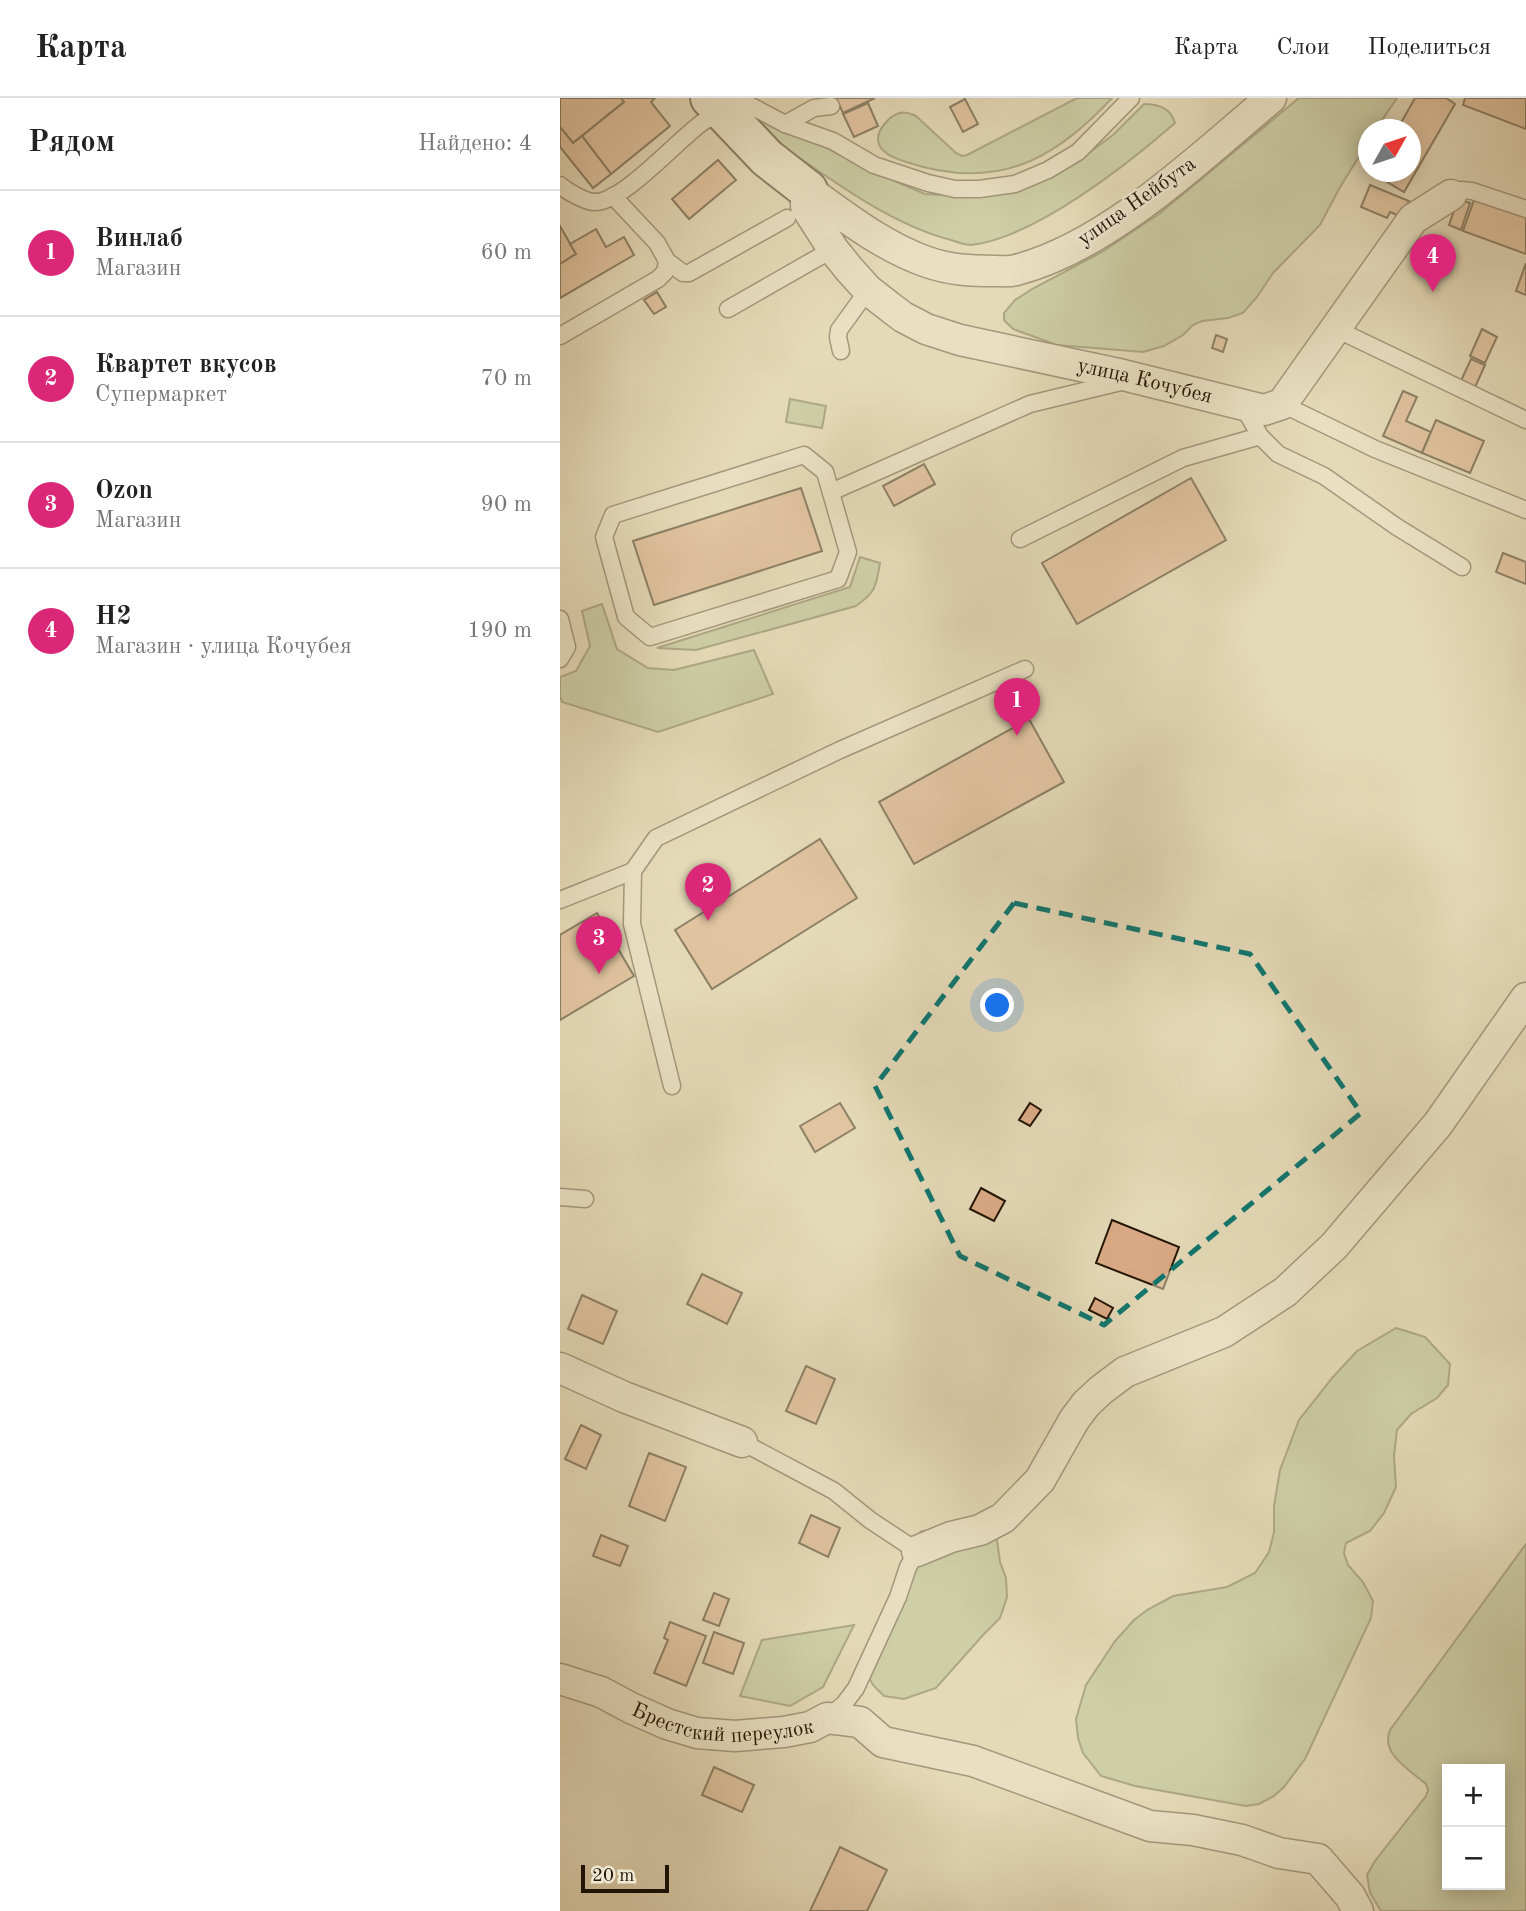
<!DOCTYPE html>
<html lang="ru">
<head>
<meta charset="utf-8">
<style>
	:root { --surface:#fff; --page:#f6f6f6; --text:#222; --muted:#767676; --line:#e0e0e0; --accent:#db2777 }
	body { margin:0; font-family:"Old Standard TT",serif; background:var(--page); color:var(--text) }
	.controls { position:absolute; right:21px; bottom:21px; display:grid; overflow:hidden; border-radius:0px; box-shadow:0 4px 18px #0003 }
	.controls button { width:63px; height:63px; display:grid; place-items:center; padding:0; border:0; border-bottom:2px solid var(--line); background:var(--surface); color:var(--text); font:35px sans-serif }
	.compass { position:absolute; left:798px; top:21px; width:63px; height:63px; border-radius:50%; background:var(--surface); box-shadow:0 4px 18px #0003; rotate:50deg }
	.scale { position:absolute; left:21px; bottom:18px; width:88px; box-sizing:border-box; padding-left:7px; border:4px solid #231404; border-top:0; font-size:19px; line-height:24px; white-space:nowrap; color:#231404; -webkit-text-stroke:5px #eee7d1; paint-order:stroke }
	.you { position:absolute; left:438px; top:908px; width:24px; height:24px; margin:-18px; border:5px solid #fff; border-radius:50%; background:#1a73e8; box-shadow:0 0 0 10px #1a73e833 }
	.badge { display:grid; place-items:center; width:46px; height:46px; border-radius:50%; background:var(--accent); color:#fff; font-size:23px; font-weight:700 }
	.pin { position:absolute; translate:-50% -58px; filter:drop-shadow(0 2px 4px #0008) }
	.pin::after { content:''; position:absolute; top:37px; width:24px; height:21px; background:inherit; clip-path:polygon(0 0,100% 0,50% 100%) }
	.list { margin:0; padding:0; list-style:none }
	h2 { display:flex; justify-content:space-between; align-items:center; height:91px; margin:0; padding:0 28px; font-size:30px }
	h2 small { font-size:23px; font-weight:400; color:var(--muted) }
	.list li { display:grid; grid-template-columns:46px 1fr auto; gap:21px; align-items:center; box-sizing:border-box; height:126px; padding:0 28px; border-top:2px solid var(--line) }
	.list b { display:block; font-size:26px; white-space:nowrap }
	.list p { margin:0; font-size:23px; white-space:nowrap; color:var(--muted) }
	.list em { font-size:23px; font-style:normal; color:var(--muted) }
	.map { position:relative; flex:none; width:966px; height:1813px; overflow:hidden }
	header { display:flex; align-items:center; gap:42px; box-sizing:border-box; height:98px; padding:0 35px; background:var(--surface); border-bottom:2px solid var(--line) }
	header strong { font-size:33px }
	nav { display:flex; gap:38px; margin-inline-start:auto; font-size:24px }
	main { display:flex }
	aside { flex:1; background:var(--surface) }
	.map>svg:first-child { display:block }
</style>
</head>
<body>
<header>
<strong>Карта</strong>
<nav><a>Карта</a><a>Слои</a><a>Поделиться</a></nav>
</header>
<main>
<aside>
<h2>Рядом<small>Найдено: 4</small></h2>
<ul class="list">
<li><span class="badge">1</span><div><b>Винлаб</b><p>Магазин</p></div><em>60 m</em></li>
<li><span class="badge">2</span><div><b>Квартет вкусов</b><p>Супермаркет</p></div><em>70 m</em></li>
<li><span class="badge">3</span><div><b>Ozon</b><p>Магазин</p></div><em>90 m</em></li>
<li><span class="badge">4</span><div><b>H2</b><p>Магазин · улица Кочубея</p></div><em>190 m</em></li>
</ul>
</aside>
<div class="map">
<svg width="966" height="1813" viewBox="0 0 966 1813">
	<rect width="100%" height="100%" fill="#e5dab8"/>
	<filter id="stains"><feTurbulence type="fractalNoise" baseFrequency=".00286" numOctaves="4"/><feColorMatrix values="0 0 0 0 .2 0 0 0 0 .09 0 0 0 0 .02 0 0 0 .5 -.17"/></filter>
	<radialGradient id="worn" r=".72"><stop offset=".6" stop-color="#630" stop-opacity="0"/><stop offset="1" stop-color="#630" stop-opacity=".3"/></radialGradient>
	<g fill="#b1c092" stroke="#6a6a4b" stroke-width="2" fill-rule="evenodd">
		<path d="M 517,0 L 552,0 C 492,65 434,93 346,64 C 335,60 319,55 318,42 C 317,32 330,17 340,15 C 346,13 351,16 356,18 L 396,55 L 402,58 L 407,57 Z"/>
		<polygon points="739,0 837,0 816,31 808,32 808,44 779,91 760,127 713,175 697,199 683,215 668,220 642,223 633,227 623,237 604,248 583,254 497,247 453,231 444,222 444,215 455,202 472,191 542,154 599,116"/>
		<path d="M 584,6 C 598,6 611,10 615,25 C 567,67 474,140 411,147 C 405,147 397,144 391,142 C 322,124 253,68 194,28 L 193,17 L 263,48 L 309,72 L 365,96 L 404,98 L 437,97 L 475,86 L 515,65 L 553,37 Z"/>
		<polygon points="230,301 266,308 262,330 226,324"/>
		<path d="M 300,459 L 320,465 C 316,488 316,494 296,508 L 136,552 L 97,550 L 290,489 Z"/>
		<polygon points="42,506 57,551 88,570 114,572 194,552 213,596 98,634 2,604 0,598 0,579 16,573 30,548 22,513"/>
		<polygon points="836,1230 865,1239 890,1266 888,1287 877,1300 851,1316 837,1332 834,1358 836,1389 824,1415 810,1433 786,1445 784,1455 788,1467 803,1484 813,1503 811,1520 745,1661 724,1689 714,1698 699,1706 686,1708 575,1688 541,1678 523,1655 518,1640 516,1621 526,1587 555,1543 574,1522 587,1512 613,1498 667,1489 695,1475 709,1454 714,1434 714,1408 720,1372 739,1322 773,1279 797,1253"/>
		<polygon points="432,1429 437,1442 440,1464 446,1480 447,1499 440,1520 424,1536 376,1590 344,1601 324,1598 313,1587 308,1578 351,1442 362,1433"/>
		<path d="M 966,1446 L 966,1813 L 821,1813 L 810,1795 L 807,1777 L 815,1763 L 866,1698 L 868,1692 L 866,1686 C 850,1672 820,1656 830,1632 ZM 887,1671 L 940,1671 L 940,1787 L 887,1787 Z"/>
		<polygon points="294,1527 263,1589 230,1608 180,1598 202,1542"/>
	</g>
	<g fill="#dbaa86" stroke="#231404" stroke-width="2">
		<polygon points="0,0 61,0 64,4 13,45 0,29"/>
		<polygon points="61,0 95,0 91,4 110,28 51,76 22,38 64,4"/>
		<polygon points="276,0 315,0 283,15"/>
		<polygon points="855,0 886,0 895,6 844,94 812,75 813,74 850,74 850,32 837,32"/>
		<polygon points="905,0 966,0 966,31 903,7"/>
		<polygon points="405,1 418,26 403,34 390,9"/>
		<polygon points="308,5 318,28 294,39 283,16"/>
		<polygon points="0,29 13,45 22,38 51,76 33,90 0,49"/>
		<polygon points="158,62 176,82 129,121 112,101"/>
		<polygon points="810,87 849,103 842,119 830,114 827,120 801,109"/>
		<polygon points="915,99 966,117 966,156 903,133"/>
		<polygon points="898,101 910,105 901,132 889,127"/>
		<polygon points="0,128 16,156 0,166"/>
		<polygon points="36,131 46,149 64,139 74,157 0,200 0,166 16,156 10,146"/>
		<polygon points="966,165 966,197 956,193"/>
		<polygon points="97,194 106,209 94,216 84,202"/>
		<polygon points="922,231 937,239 925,265 910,258"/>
		<polygon points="656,237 667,241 663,254 652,250"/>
		<polygon points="911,261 925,267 913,294 899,287"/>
		<polygon points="843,293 857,299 846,323 871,334 862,355 823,338"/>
		<polygon points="876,322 924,343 910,375 862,355"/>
		<polygon points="364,366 375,386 334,408 323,388"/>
		<polygon points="631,380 666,442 517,526 482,465"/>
		<polygon points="241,390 262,453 94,507 73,443"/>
		<polygon points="943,455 966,464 966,486 936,474"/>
		<polygon points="469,621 504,684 354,766 319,704"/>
		<polygon points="260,741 297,800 152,891 115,832"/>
		<polygon points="37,815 74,878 0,922 0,837"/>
		<polygon points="280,1005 295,1030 255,1054 240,1028"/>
		<polygon points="470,1005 481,1012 470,1028 459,1022"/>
		<polygon points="421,1090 445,1103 434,1123 410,1111"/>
		<polygon points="552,1122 619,1149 603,1191 536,1165"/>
		<polygon points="142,1176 182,1195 167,1226 127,1206"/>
		<polygon points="22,1197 57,1213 43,1246 8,1231"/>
		<polygon points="535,1200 553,1210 547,1221 529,1212"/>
		<polygon points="246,1268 275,1281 256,1326 226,1313"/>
		<polygon points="21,1327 41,1337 26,1371 5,1361"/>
		<polygon points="89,1355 126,1369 105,1423 69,1408"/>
		<polygon points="251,1417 280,1430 268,1459 239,1445"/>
		<polygon points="41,1437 68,1448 60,1468 33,1458"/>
		<polygon points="154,1495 169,1501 159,1528 143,1522"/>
		<polygon points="110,1524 146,1538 126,1588 94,1575 108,1542 104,1540"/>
		<polygon points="154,1534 184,1545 173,1576 143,1565"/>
		<polygon points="154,1669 194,1687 182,1714 142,1697"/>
		<polygon points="280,1749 327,1772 307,1813 250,1813"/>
	</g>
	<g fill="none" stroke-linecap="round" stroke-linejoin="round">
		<g stroke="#544631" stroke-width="19">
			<g id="lane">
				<polyline points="176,0 225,26 273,43 314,67 368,85 395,91 419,91 455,86 488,72 518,54 571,0"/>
				<polyline points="225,26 254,10 271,8"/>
				<path d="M 0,87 C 6,93 26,104 34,104 C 63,105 117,42 143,24 C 149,20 156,18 163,14"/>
				<polyline points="891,97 901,92 912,93 966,111"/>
				<polyline points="107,163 123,175 129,175 227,120"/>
				<polyline points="168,211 273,151"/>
				<polyline points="776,231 966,322"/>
				<polyline points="0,238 98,181 105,174 107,163 97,145 53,98"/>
				<polyline points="281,253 278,239 279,232 308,192"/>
				<polyline points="722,306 815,351 966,412"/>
				<polyline points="683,308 700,338 718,356 764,378 837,429 902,469"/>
				<polygon points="244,357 265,374 288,454 278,481 90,539 66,519 44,439 53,417"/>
				<polyline points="271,394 470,306 565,283"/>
				<polyline points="460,441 623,360 700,338"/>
				<polyline points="0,521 7,549 0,561"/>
				<polyline points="0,802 73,773"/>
				<polyline points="112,988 72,826 73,773 96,740 280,652 465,571"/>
				<polyline points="0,1099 25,1101"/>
				<polyline points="182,1344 274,1393 310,1422 357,1453 348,1469 338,1499 296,1590 284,1606 267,1620"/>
			</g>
		</g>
		<g stroke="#544631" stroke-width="33">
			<g id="street">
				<path id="s1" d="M 711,0 C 639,60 549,148 456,172 C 450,174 442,173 435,173 C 411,173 390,172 367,164 C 324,149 285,119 248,92 L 246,100 L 246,109 L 273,151 L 289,171 L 308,192 L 326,206 L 343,219 L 366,231 L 400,242 L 563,277 L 704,312 L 722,306 L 853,121 L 891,97"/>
				<polyline points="0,1270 64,1299 182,1344"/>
				<polyline points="357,1453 391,1439 420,1432 443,1420 480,1382 514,1322 526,1306 541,1292 565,1274 664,1234 725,1194 774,1148 878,1026 966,900"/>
				<path id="s2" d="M 0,1581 L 41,1594 L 71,1610 L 107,1626 L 137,1635 L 175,1638 L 224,1634 L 250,1629 L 267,1620 L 300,1624 L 323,1644 L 413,1663 L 590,1728 L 633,1732 L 682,1742 L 719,1755 L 758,1761 L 790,1798 L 798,1813"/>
			</g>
		</g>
		<g stroke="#231404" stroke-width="42">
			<polyline id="secondary" points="150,0 207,60 248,92"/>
		</g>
		<use href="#lane" stroke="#eee7d1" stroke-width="16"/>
		<use href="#street" stroke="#eee7d1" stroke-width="30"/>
		<use href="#secondary" stroke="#eee7d1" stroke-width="38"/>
	</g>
	<path d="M0 0H966V1813H0ZM 454,805 L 690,856 L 801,1015 L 544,1227 L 400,1158 L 315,988 Z" fill="#e5dab8" fill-opacity=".55" fill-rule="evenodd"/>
	<path fill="none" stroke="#0f766e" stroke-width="5" stroke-dasharray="14 9" stroke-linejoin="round" d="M 454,805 L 690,856 L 801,1015 L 544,1227 L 400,1158 L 315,988 Z"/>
	<g text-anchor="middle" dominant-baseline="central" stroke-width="5" stroke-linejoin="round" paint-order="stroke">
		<g font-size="21" fill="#231404" stroke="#eee7d1">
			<text transform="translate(577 104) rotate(-35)">улица Нейбута</text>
			<text stroke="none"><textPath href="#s1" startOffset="956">улица Кочубея</textPath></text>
			<text stroke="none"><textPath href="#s2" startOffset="172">Брестский переулок</textPath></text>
		</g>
	</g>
	<rect width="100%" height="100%" filter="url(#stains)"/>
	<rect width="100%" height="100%" fill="url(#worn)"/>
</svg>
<div class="controls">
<button>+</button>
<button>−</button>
</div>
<svg class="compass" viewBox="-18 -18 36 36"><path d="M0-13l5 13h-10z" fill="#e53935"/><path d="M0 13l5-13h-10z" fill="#767676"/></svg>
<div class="scale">20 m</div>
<div class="you"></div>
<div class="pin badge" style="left:457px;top:638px">1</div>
<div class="pin badge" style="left:148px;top:823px">2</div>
<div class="pin badge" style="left:39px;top:876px">3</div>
<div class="pin badge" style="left:873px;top:194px">4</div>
</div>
</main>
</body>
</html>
